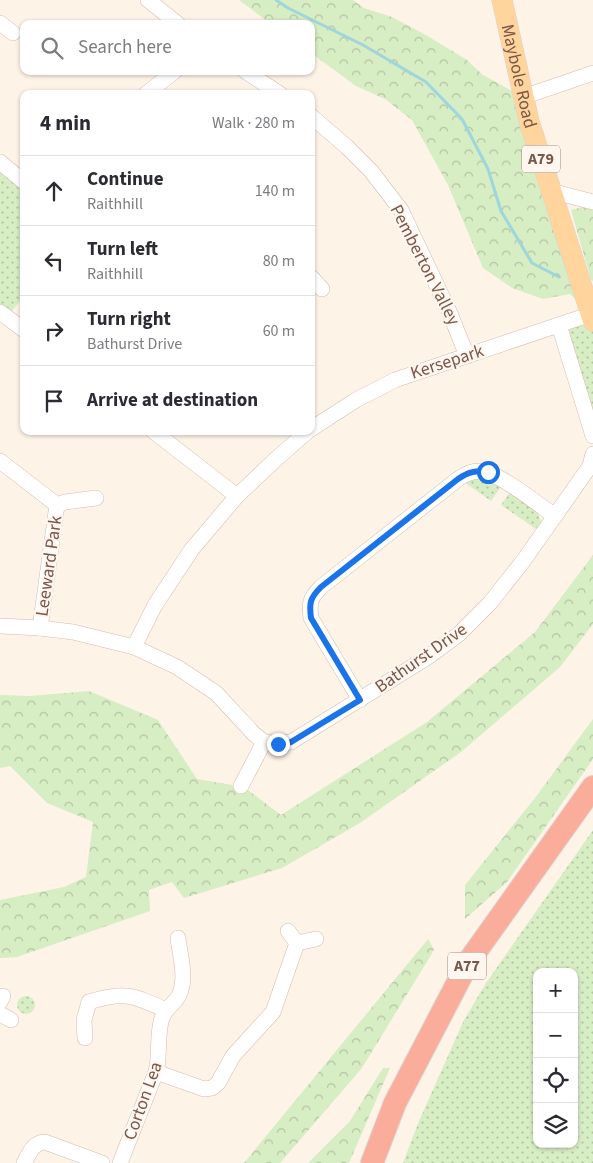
<!DOCTYPE html>
<html lang="en">
<head>
<meta charset="utf-8">
<style>
	:root { --surface:#fff; --page:#f2f2f3; --text:#2b2b33; --muted:#7c7c81; --line:#e1e1e2 }
	body { margin:0; font-family:"Source Sans 3",sans-serif; background:var(--page); color:var(--text) }
	.controls { position:absolute; right:15px; bottom:15px; display:grid; overflow:hidden; border-radius:10px; box-shadow:0 1px 4px #0004 }
	.controls button { width:45px; height:45px; display:grid; place-items:center; padding:0; border:0; border-bottom:1px solid var(--line); background:var(--surface); color:var(--text); font:25px sans-serif }
	.stop { position:absolute; width:15px; height:15px; margin:-11px; border:4px solid #1a73e8; border-radius:50%; background:#fff }
	.stop.end { background:#1a73e8; border-color:#fff; box-shadow:0 1px 5px #0008 }
	.list { margin:0; padding:0; list-style:none }
	h2 { display:flex; justify-content:space-between; align-items:center; height:65px; margin:0; padding:0 20px; font-size:21px }
	h2 small { font-size:16px; font-weight:400; color:var(--muted) }
	.list li { display:grid; grid-template-columns:32px 1fr auto; gap:15px; align-items:center; box-sizing:border-box; height:70px; padding:0 20px; border-top:1px solid var(--line) }
	.list b { display:block; font-size:19px; white-space:nowrap }
	.list p { margin:0; font-size:16px; white-space:nowrap; color:var(--muted) }
	.list em { font-size:16px; font-style:normal; color:var(--muted) }
	.icon { flex:none; width:28px; height:28px; fill:none; stroke:currentColor; stroke-width:2; stroke-linecap:round; stroke-linejoin:round }
	.map { position:relative; flex:none; width:593px; height:1163px; overflow:hidden }
	.search { position:absolute; background:var(--surface); box-shadow:0 1px 4px #0004; left:20px; top:20px; width:295px; height:55px; display:flex; align-items:center; gap:12px; box-sizing:border-box; padding:0 18px; border-radius:10px; color:var(--muted); font-size:19px }
	.panel { position:absolute; background:var(--surface); box-shadow:0 1px 4px #0004; left:20px; top:90px; width:295px; height:345px; border-radius:10px }
	.map>svg:first-child { display:block }
</style>
</head>
<body>
<div class="map">
<svg width="593" height="1163" viewBox="0 0 593 1163">
	<defs>
		<pattern id="grass-dots" width="8" height="8" patternUnits="userSpaceOnUse" patternTransform="scale(1.25)"><rect width="8" height="8" fill="#d7edc4"/><path d="M2 2h.1M6 6h.1" fill="none" stroke="#b3c3a1" stroke-width="1.8" stroke-linecap="round"/></pattern>
		<pattern id="forest-crowns" width="20" height="18" patternUnits="userSpaceOnUse" patternTransform="scale(1.25)"><rect width="20" height="18" fill="#d7edc4"/><path d="M2 6a3 3 0 1 1 6 0M12 15a3 3 0 1 1 6 0" fill="none" stroke="#b3c3a1"/></pattern>
	</defs>
	<rect width="100%" height="100%" fill="#fef3e7"/>
	<g fill="url(#grass-dots)" fill-rule="evenodd">
		<polygon points="0,162 24,182 24,296 7,317 0,312"/>
		<polygon points="593,321 593,436 559,325"/>
		<polygon points="480,476 502,485 491,501 464,482"/>
		<polygon points="511,491 538,513 541,522 536,529 501,505"/>
		<path d="M 593,830 L 593,1163 L 403,1163 L 419,1121 L 464,1020 L 486,983 ZM 537,972 L 574,972 L 574,1144 L 537,1144 Z"/>
		<circle cx="26" cy="1005" r="9"/>
	</g>
	<g fill="url(#forest-crowns)">
		<polygon points="239,0 353,0 364,8 392,17 426,35 467,60 483,75 523,97 591,314 570,294 543,299 512,288 483,268 448,185 412,120 385,99 356,86 311,53 311,24 271,24"/>
		<polygon points="583,207 593,210 593,281 591,280 571,210"/>
		<polygon points="593,555 593,624 560,667 461,752 360,823 282,868 184,898 172,882 149,890 150,911 17,957 0,958 0,900 64,887 86,877 93,822 47,803 10,766 0,768 0,695 30,696 89,691 158,720 197,779 244,787 281,815 427,722 535,632"/>
		<polygon points="593,719 593,759 507,882 465,919 465,885 535,798"/>
		<polygon points="428,939 434,950 362,1068 280,1163 244,1163"/>
		<polygon points="383,1068 390,1068 349,1163 308,1163 350,1121"/>
	</g>
	<g fill="none" stroke-linecap="round" stroke-linejoin="round">
		<polyline stroke="#9fd6db" stroke-width="3" points="276,0 288,8 363,45 426,82 462,119 488,169 501,211 532,263 559,277"/>
		<g stroke="#d3bcae" stroke-width="16">
			<g id="minor">
				<polyline points="148,0 178,24"/>
				<polyline points="0,23 13,33"/>
				<polyline points="245,71 280,94"/>
				<polyline points="146,94 175,71"/>
				<polyline points="523,97 593,73"/>
				<polyline points="311,116 347,147 371,171 401,210 449,311 467,356"/>
				<polyline points="0,162 24,182"/>
				<polyline points="551,191 593,202"/>
				<polyline points="311,277 322,289"/>
				<polyline points="0,312 24,330"/>
				<polyline points="559,325 593,436"/>
				<polyline points="311,429 356,400 395,380 591,314"/>
				<polyline points="153,431 237,496"/>
				<polyline points="0,461 57,505 40,628"/>
				<polyline points="57,505 65,502 96,498"/>
				<polyline points="0,626 40,628 73,632 134,647 177,667 216,693 254,734 264,742 278,744 291,742 428,657 459,634 490,603 524,560 590,466 593,454"/>
				<polyline points="134,647 155,605 192,549 237,496 276,459 308,431"/>
				<path d="M 360,700 L 311,618 C 309,603 310,598 321,587 L 458,479 C 465,474 471,471 480,471 C 497,471 539,505 555,516"/>
				<polyline points="241,786 264,742"/>
				<polyline points="288,931 297,943 316,939"/>
				<polyline points="0,1002 3,996"/>
				<polyline points="0,1014 11,1020"/>
				<path d="M 85,1038 L 84,1020 L 89,1002 C 124,991 133,995 166,1010"/>
				<polyline points="156,1072 204,1089 212,1088 218,1083 233,1056 273,1012 297,943"/>
				<path d="M 24,1163 C 29,1154 33,1142 45,1142 L 102,1163"/>
				<path d="M 120,1163 L 156,1072 C 160,1056 157,1038 161,1022 C 163,1011 170,1007 176,1000 C 189,983 180,957 178,938"/>
			</g>
		</g>
		<g stroke="#dcd3d0" stroke-width="21">
			<g id="major">
				<path id="s1" d="M 502,0 L 529,121 L 593,321"/>
			</g>
		</g>
		<g stroke="#dcd3d0" stroke-width="24">
			<polyline id="highway" points="372,1163 395,1103 469,961 593,787"/>
		</g>
		<use href="#minor" stroke="#fff" stroke-width="15"/>
		<use href="#major" stroke="#ffd49d" stroke-width="20"/>
		<use href="#highway" stroke="#fbad9b" stroke-width="22"/>
	</g>
	<g fill="none" stroke-linecap="round" stroke-linejoin="round">
		<path stroke="#1a73e8" stroke-width="6" d="M 278,744 L 291,742 L 360,700 L 311,618 C 309,603 310,598 321,587 L 458,479 C 468,472 476,470 488,472"/>
	</g>
	<g text-anchor="middle" dominant-baseline="central" stroke-width="4.5" stroke-linejoin="round" paint-order="stroke">
		<g fill="#fff7ef" stroke="#a1877b" stroke-width="1">
			<rect x="522" y="145.5" width="38" height="27" rx="4"/>
			<rect x="448" y="952.5" width="38" height="27" rx="4"/>
		</g>
		<g font-size="16" font-weight="bold" fill="#795749">
			<text x="541" y="159">A79</text>
			<text x="467" y="966">A77</text>
		</g>
		<g font-size="18" fill="#795749" stroke="#fff7ef">
			<text stroke="none"><textPath href="#s1" startOffset="78">Maybole Road</textPath></text>
			<text transform="translate(425 265) rotate(63)">Pemberton Valley</text>
			<text transform="translate(447 362) rotate(-18)">Kersepark</text>
			<text transform="translate(49 566) rotate(-82)">Leeward Park</text>
			<text transform="translate(421 658) rotate(-35)">Bathurst Drive</text>
			<text transform="translate(143 1101) rotate(-70)">Corton Lea</text>
		</g>
	</g>
</svg>
<div class="controls">
<button>+</button>
<button>−</button>
<button><svg class="icon" aria-label="locate" viewBox="0 0 24 24"><circle cx="12" cy="12" r="6"/><path d="M12 2v4M12 18v4M2 12h4M18 12h4"/></svg></button>
<button><svg class="icon" aria-label="layers" viewBox="0 0 24 24"><path d="M12 4l9 5-9 5-9-5zM3 14l9 5 9-5"/></svg></button>
</div>
<div class="stop" style="left:488px;top:472px"></div>
<div class="stop end" style="left:278px;top:744px"></div>
<div class="search"><svg class="icon" aria-label="search" viewBox="0 0 24 24"><circle cx="10" cy="10" r="6"/><path d="M15 15l6 6"/></svg>Search here</div>
<section class="panel">
<h2>4 min<small>Walk · 280 m</small></h2>
<ul class="list">
<li><svg class="icon" aria-label="ahead" viewBox="0 0 24 24"><path d="M12 20V5M6 11l6-6 6 6"/></svg><div><b>Continue</b><p>Raithhill</p></div><em>140 m</em></li>
<li><svg class="icon" aria-label="left" viewBox="0 0 24 24"><path d="M17 20v-9H6M10 6l-5 5 5 5"/></svg><div><b>Turn left</b><p>Raithhill</p></div><em>80 m</em></li>
<li><svg class="icon" aria-label="right" viewBox="0 0 24 24"><path d="M7 20v-9h11M14 6l5 5-5 5"/></svg><div><b>Turn right</b><p>Bathurst Drive</p></div><em>60 m</em></li>
<li><svg class="icon" aria-label="arrive" viewBox="0 0 24 24"><path d="M6 21V4h12l-3 4 3 4H6"/></svg><div><b>Arrive at destination</b></div></li>
</ul>
</section>
</div>
</body>
</html>
